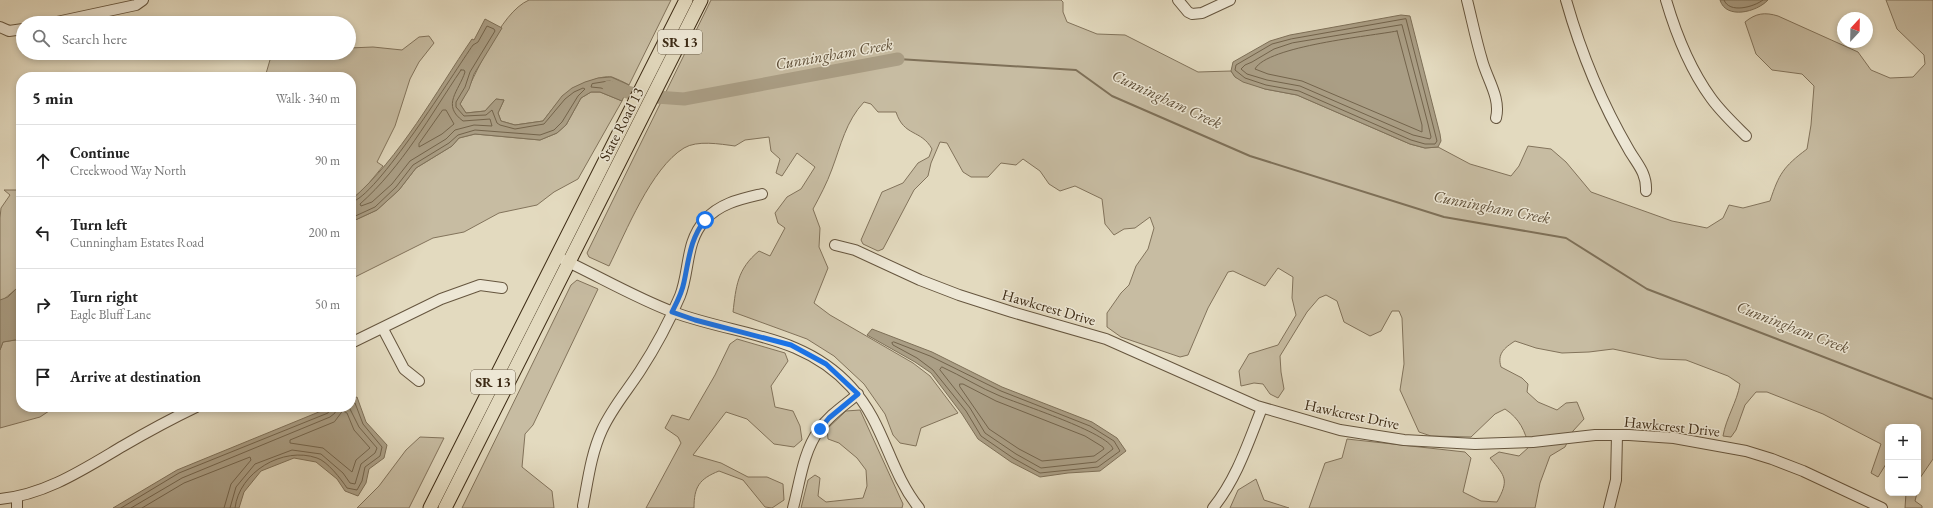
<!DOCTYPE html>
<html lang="en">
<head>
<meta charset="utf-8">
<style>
	:root { --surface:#fff; --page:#f2f2f2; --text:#222; --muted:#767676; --line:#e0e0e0 }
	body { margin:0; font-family:"EB Garamond",serif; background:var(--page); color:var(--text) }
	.controls { position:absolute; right:12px; bottom:12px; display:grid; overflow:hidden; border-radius:8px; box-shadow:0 2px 6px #0003 }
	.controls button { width:36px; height:36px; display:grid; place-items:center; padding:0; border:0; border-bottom:1px solid var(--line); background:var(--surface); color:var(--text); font:20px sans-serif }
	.compass { position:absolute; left:1837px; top:12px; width:36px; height:36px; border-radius:50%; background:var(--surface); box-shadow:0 2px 6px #0003; rotate:22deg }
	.stop { position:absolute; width:12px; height:12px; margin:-9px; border:3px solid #1a73e8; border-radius:50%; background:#fff }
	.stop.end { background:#1a73e8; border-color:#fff; box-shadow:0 1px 4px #0008 }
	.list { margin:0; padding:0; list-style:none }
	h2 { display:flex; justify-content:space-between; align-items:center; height:52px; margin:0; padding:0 16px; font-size:17px }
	h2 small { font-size:13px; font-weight:400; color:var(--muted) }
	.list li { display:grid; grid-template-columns:26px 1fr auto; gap:12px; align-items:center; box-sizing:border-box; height:72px; padding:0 16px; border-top:1px solid var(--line) }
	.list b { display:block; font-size:15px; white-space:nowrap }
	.list p { margin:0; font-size:13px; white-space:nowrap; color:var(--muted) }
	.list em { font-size:13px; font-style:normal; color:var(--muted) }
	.icon { flex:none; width:22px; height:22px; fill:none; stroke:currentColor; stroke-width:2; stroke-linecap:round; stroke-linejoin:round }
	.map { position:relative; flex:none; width:1933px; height:508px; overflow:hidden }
	.search { position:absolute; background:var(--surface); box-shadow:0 2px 6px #0003; left:16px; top:16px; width:340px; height:44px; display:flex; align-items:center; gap:10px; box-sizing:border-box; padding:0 14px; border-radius:22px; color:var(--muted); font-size:15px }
	.panel { position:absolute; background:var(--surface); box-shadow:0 2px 6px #0003; left:16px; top:72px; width:340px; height:340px; border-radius:16px }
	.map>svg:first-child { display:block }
</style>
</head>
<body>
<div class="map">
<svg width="1933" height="508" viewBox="0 0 1933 508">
	<rect width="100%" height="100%" fill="#e3dabf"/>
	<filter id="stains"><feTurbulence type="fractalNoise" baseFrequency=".005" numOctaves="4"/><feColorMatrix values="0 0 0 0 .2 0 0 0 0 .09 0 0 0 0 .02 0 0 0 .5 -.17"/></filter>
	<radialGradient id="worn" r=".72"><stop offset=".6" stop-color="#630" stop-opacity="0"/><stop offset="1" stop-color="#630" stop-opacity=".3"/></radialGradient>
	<g fill="#c7bca2" stroke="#82735b">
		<path d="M 529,0 L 671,0 L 629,85 C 624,82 617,79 612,77 C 606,76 598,78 593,80 C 566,89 560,99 543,121 L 515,125 L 501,121 L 498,113 L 504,100 L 496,99 L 485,111 L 466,113 L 460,104 C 476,76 499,13 529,0 Z"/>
		<path d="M 711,0 L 1061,0 L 1063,2 L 1063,12 L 1067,22 L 1097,34 L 1125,35 L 1198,72 L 1231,71 L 1235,77 L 1265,89 L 1297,95 L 1410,144 L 1425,148 L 1438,147 L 1470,164 L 1511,176 L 1519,166 L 1528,146 L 1551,149 L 1566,162 L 1591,192 L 1672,221 L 1707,228 L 1723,218 L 1729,205 L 1743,208 L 1770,201 C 1779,174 1783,167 1807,149 L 1811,125 L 1814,86 L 1802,74 L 1772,70 L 1756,54 L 1745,22 C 1756,13 1765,12 1778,16 L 1858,52 L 1871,70 L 1890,78 L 1913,77 L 1925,64 L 1924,55 L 1897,29 L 1886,0 L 1933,0 L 1933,459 L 1920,478 L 1918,486 L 1918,427 L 1888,427 L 1888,465 L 1886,464 L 1878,477 L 1871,473 L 1881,444 L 1823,414 L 1767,392 L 1756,392 L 1745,405 L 1736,430 L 1731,437 L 1723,436 C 1726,418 1737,402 1740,384 L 1728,376 L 1686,360 L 1660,359 L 1613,349 L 1589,352 L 1562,353 L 1536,348 L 1515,341 C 1504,348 1497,354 1501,367 L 1522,378 L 1528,384 L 1527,392 L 1538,402 L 1557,410 L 1566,403 L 1577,402 L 1584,419 L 1573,431 L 1565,447 L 1550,456 L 1540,483 L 1535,508 L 1309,508 L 1325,463 L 1342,458 L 1347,439 L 1465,452 L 1471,458 L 1463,492 L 1481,501 L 1497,502 C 1509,480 1506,477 1490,458 L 1499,452 L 1519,456 L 1529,447 C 1525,431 1520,419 1505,409 L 1495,414 L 1471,437 L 1431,436 L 1419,432 L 1400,390 L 1404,364 L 1402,318 L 1399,311 L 1392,311 L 1381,331 L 1370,336 L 1344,322 L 1337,301 L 1326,295 L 1319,298 L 1307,312 L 1280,356 L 1281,372 L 1284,389 L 1278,398 L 1270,394 L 1263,384 L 1254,383 L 1241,386 L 1239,371 L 1249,354 L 1278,345 L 1296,315 L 1292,298 L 1293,277 L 1278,268 L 1265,286 L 1233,271 L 1228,272 L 1208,308 L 1188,355 L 1180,357 L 1121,337 L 1107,327 L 1107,313 L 1121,293 L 1129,285 L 1136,266 L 1148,249 L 1154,228 L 1150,217 L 1135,228 L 1124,229 L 1114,235 L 1105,224 L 1102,199 L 1075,186 L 1060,191 L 1049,184 L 1040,171 L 1023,159 L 1016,165 L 1001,163 L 988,177 L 971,177 L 963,172 L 947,143 L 940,142 L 931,163 L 928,176 L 914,190 L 883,249 L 878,251 L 863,244 L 861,240 L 882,192 L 903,183 L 918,163 L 929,157 L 932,149 C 921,129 904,137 896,112 L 878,112 L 871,104 L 864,102 C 846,121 841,145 832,169 C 827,183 820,196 813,209 L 820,228 L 819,247 L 828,268 L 814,303 L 830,315 L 913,363 L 930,376 L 958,413 L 921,428 L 916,446 L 900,443 L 893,435 L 885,414 L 864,384 L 834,356 L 807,339 L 733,312 C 736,287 737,269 759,251 L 770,256 L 785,228 L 778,223 L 775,213 L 787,197 L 801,189 L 815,167 L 797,153 L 782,176 L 776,173 L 780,159 L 771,151 L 769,137 L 745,140 L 735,146 C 720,144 697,140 684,148 C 651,168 626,232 609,266 L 589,257 L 587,253 Z"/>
		<polygon points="429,36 434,43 419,62 410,79 395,126 377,162 383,166 365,188 351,200 351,77 265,77 272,53 349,53 349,48 373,47 402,50 419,37"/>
		<polygon points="591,92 600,92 622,101 578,179 554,192 537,205 499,213 464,232 433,238 351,279 351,222 377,210 399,190 416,168 452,146 459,138 475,134 540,140 557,133 566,125 581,98"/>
		<polygon points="4,190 21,190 21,289 16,289 3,300 0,300 0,218 1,208 10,195"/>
		<polygon points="577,280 598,289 533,425 525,434 522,467 552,491 554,508 462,508 571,285"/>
		<polygon points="21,339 21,407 55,407 40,417 0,428 0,350 3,342"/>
		<path d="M 737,339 L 785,353 L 788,361 L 771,386 L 775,407 L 793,411 L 800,426 L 802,440 L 794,447 L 774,444 L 747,419 L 726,412 L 693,455 L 721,463 L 748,477 L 767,477 L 783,484 L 784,500 L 772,508 L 765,507 L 743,480 L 719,471 C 699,479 694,487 694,508 L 646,508 L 681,443 L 678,437 L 665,428 L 672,415 L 689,420 L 715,375 L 730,344 Z"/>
		<polygon points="860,410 903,504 902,508 801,508 808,480 815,475 820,478 818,496 826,502 863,498 867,486 866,470 857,458 839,443 828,439 827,429 846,411"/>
		<polygon points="420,437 444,438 409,508 357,508 379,486 406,450"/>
		<polygon points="1256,479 1264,500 1289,508 1230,508 1238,490"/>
		<polygon points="1906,493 1917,493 1915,501 1922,506 1922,508 1905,508"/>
	</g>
	<g fill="#aa9e85" stroke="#7e7058">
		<path d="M 1720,0 L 1768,0 C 1757,12 1726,20 1720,0 Z"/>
		<polygon points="1401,15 1410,16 1440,134 1441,141 1438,147 1425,148 1410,144 1297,95 1265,89 1243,82 1235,77 1231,71 1233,62 1270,41 1290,35"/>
		<path d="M 485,19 L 502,28 L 474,74 L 469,89 L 460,104 L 466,113 L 485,111 L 496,99 L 504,100 L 498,113 L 501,121 L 515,125 L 543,121 L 562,96 L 572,88 L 585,82 L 598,78 L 611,77 L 629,85 L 622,101 L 600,92 L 591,92 L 581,98 L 566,125 L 557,133 L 540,140 L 475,134 L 459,138 L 452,146 L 416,168 L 399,190 L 377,210 L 351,222 L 351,200 C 401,157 435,93 472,39 L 474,40 Z"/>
		<polygon points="16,289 21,289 21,339 3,342 0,350 0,300 8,297"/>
		<polygon points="872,329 932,352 1002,387 1092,422 1117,438 1126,451 1100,471 1068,473 1040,477 1011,462 978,439 962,414 931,373 915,362 867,335"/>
		<polygon points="357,397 366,422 387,445 384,458 369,469 366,483 358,496 345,491 337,479 316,462 294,458 261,471 244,492 239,508 113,508 177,470 331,407 351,407 351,399"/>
	</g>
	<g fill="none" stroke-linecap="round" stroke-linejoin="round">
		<g stroke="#73644c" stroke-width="1">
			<path d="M 1724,0 C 1729,14 1754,7 1763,0"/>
			<polygon points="1406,19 1437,141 1435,144 1425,144 1411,140 1299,91 1266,85 1245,78 1235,70 1236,65 1272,44 1291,39"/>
			<polygon points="1402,25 1428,124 1431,137 1430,139 1413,135 1300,86 1267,80 1247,74 1241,69 1245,65 1252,62 1274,49 1292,43"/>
			<path d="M 1397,31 L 1422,125 L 1422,132 L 1302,81 L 1268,74 L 1255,69 C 1267,46 1371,36 1397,31 Z"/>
			<path d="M 461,70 L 464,70 L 465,72 C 459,91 441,105 463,121 L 490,119 L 492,126 L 474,125 L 455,130 L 446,139 L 410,161 L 392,184 L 372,202 L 361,206 L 360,204 C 402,167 430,116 461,70 Z"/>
			<polygon points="610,81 623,87 620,95 601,88 591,87 592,84"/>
			<polygon points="443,110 446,110 454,124 442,134 419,147 419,144"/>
			<path d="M 351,202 C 375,200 456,69 473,45 L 478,42 L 487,26 L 494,29 L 495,31 L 470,72 L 465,87 L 456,102 L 456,107 L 464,116 L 486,115 L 492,110 L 497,123 L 500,125 L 515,129 L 544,124 L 565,99 L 574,92 L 583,88 L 585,89 L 578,96 L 562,122 L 554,130 L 540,135 L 475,130 L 458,135 L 449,143 L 413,165 L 396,187 L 375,207 L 351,218"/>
			<polygon points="894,342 930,356 1001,391 1090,426 1114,441 1120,451 1098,467 1040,473 1013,458 981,436 966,411 933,370 917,358 893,345 892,343"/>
			<path d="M 942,367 C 962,376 980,388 1000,396 C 1019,404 1109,433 1113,449 L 1096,462 L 1041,468 L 1016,454 L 985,433 L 970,408 L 940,370 Z"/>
			<polygon points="960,384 963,384 996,401 1085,436 1103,447 1104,449 1094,456 1042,461 1019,449 989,429 960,387"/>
			<polygon points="343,411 347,413 354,430 370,448 356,460 352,472 323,448 290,443 290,440 334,422"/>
			<polyline points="121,508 179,473 328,413 331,407"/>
			<polyline points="131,508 182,478 330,417 335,413 336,407"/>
			<polyline points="142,508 184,483 250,457 251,460 231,484 224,508"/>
			<polyline points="230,508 236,487 255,464 292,450 321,454 343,473 350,483 355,484 361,464 375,453 377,448 359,427 349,407"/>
			<path d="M 235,508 C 239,472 283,446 317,458 C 327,461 341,479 347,488 L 357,490 L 362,481 L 365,467 L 380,456 L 382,447 L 363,424 L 355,403 L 351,402"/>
		</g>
		<polyline stroke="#7e7058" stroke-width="2" points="898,59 1076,70 1112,96 1250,156 1444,217 1566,238 1647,289 1933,399"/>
		<polyline stroke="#aa9e85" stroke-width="13" points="609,87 642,96 684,99 898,59"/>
		<g stroke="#66563f" stroke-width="12">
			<g id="minor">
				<polyline points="1178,0 1188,12 1192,14 1202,13 1230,0"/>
				<path d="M 1467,0 C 1472,20 1476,40 1482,60 C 1487,79 1501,98 1496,118"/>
				<path d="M 1566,0 C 1581,53 1601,102 1629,150 C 1637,164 1647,173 1646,191"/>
				<path d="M 1666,0 C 1676,34 1690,69 1711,98 C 1721,112 1734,124 1746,136"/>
				<polyline points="52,23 136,5 143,0"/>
				<polyline points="0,27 9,31 23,29"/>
				<polyline points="835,245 855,250 920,280 959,295 1012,312 1106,339 1257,406 1340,430 1404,440 1475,444 1533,442 1595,435 1629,435 1674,438 1746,451 1772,459 1803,471 1882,508"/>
				<path d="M 564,260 C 600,277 636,298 673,312 C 737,336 802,333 851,387 C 885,424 888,469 919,508"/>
				<polyline points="383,329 404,369 419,381"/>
				<polyline points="351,343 441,299 480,285 502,288"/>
				<path d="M 0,499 C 45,495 84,469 123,446 C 147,432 171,419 196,407"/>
				<path d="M 583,506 C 588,480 591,454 602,430 C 612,408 627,391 640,371 C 655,348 669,322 680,296 C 690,271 685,242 705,220 C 720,203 741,199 762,194"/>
				<polyline points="17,508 17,497"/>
				<path d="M 793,508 C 800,482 803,452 819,430 C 829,415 845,405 858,394"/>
				<path d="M 1213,508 C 1237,478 1248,443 1262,408"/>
				<polyline points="1609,508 1616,480 1617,435"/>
			</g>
		</g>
		<g stroke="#3c2a14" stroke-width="15">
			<g id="major">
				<polyline points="430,508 686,0"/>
				<polyline points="445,508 701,0"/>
			</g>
		</g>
		<use href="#minor" stroke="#ede7d5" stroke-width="10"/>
		<use href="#major" stroke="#e3dabf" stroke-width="13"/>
	</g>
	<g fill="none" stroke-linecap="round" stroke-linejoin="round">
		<path stroke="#1a73e8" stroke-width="5" d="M 705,220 C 690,239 689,259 684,282 C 682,293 677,302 672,312 L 695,320 L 791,345 L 826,364 L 858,394 L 829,418 L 820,429"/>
	</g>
	<g text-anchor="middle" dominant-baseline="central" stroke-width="3" stroke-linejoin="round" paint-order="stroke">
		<g fill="#ede7d5" stroke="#71634e" stroke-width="1">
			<rect x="658" y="30" width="44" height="24" rx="3"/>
			<rect x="471" y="370" width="44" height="24" rx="3"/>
		</g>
		<g font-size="14" font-weight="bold" fill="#3c2a14">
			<text x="680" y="42">SR 13</text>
			<text x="493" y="382">SR 13</text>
		</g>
		<g font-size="15" fill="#3c2a14" stroke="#ede7d5">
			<text transform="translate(621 124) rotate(-63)">State Road 13</text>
			<text transform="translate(1049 307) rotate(16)">Hawkcrest Drive</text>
			<text transform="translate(1352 414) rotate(12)">Hawkcrest Drive</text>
			<text transform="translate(1672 426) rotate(6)">Hawkcrest Drive</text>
		</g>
		<g font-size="16" font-style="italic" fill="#5d4d36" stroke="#ede7d5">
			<text transform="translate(834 54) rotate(-10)">Cunningham Creek</text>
			<text transform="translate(1167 99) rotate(25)">Cunningham Creek</text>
			<text transform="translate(1492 207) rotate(11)">Cunningham Creek</text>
			<text transform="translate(1793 327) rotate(21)">Cunningham Creek</text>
		</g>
	</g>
	<rect width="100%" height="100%" filter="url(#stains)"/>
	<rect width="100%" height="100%" fill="url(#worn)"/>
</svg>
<div class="controls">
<button>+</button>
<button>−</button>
</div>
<svg class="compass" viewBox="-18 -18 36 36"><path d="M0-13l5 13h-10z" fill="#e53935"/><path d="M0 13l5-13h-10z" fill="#767676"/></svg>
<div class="stop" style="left:705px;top:220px"></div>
<div class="stop end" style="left:820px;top:429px"></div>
<div class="search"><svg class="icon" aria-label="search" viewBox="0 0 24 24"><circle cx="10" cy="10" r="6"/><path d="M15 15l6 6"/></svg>Search here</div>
<section class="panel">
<h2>5 min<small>Walk · 340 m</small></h2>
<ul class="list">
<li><svg class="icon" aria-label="ahead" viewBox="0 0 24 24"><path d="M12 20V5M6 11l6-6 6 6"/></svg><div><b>Continue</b><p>Creekwood Way North</p></div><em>90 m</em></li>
<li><svg class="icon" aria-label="left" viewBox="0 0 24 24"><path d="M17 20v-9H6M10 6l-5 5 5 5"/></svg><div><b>Turn left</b><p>Cunningham Estates Road</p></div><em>200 m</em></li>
<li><svg class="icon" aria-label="right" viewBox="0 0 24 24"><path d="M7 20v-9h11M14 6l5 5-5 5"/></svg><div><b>Turn right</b><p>Eagle Bluff Lane</p></div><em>50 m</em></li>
<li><svg class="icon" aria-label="arrive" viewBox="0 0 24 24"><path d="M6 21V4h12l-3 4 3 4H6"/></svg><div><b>Arrive at destination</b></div></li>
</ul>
</section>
</div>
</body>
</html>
